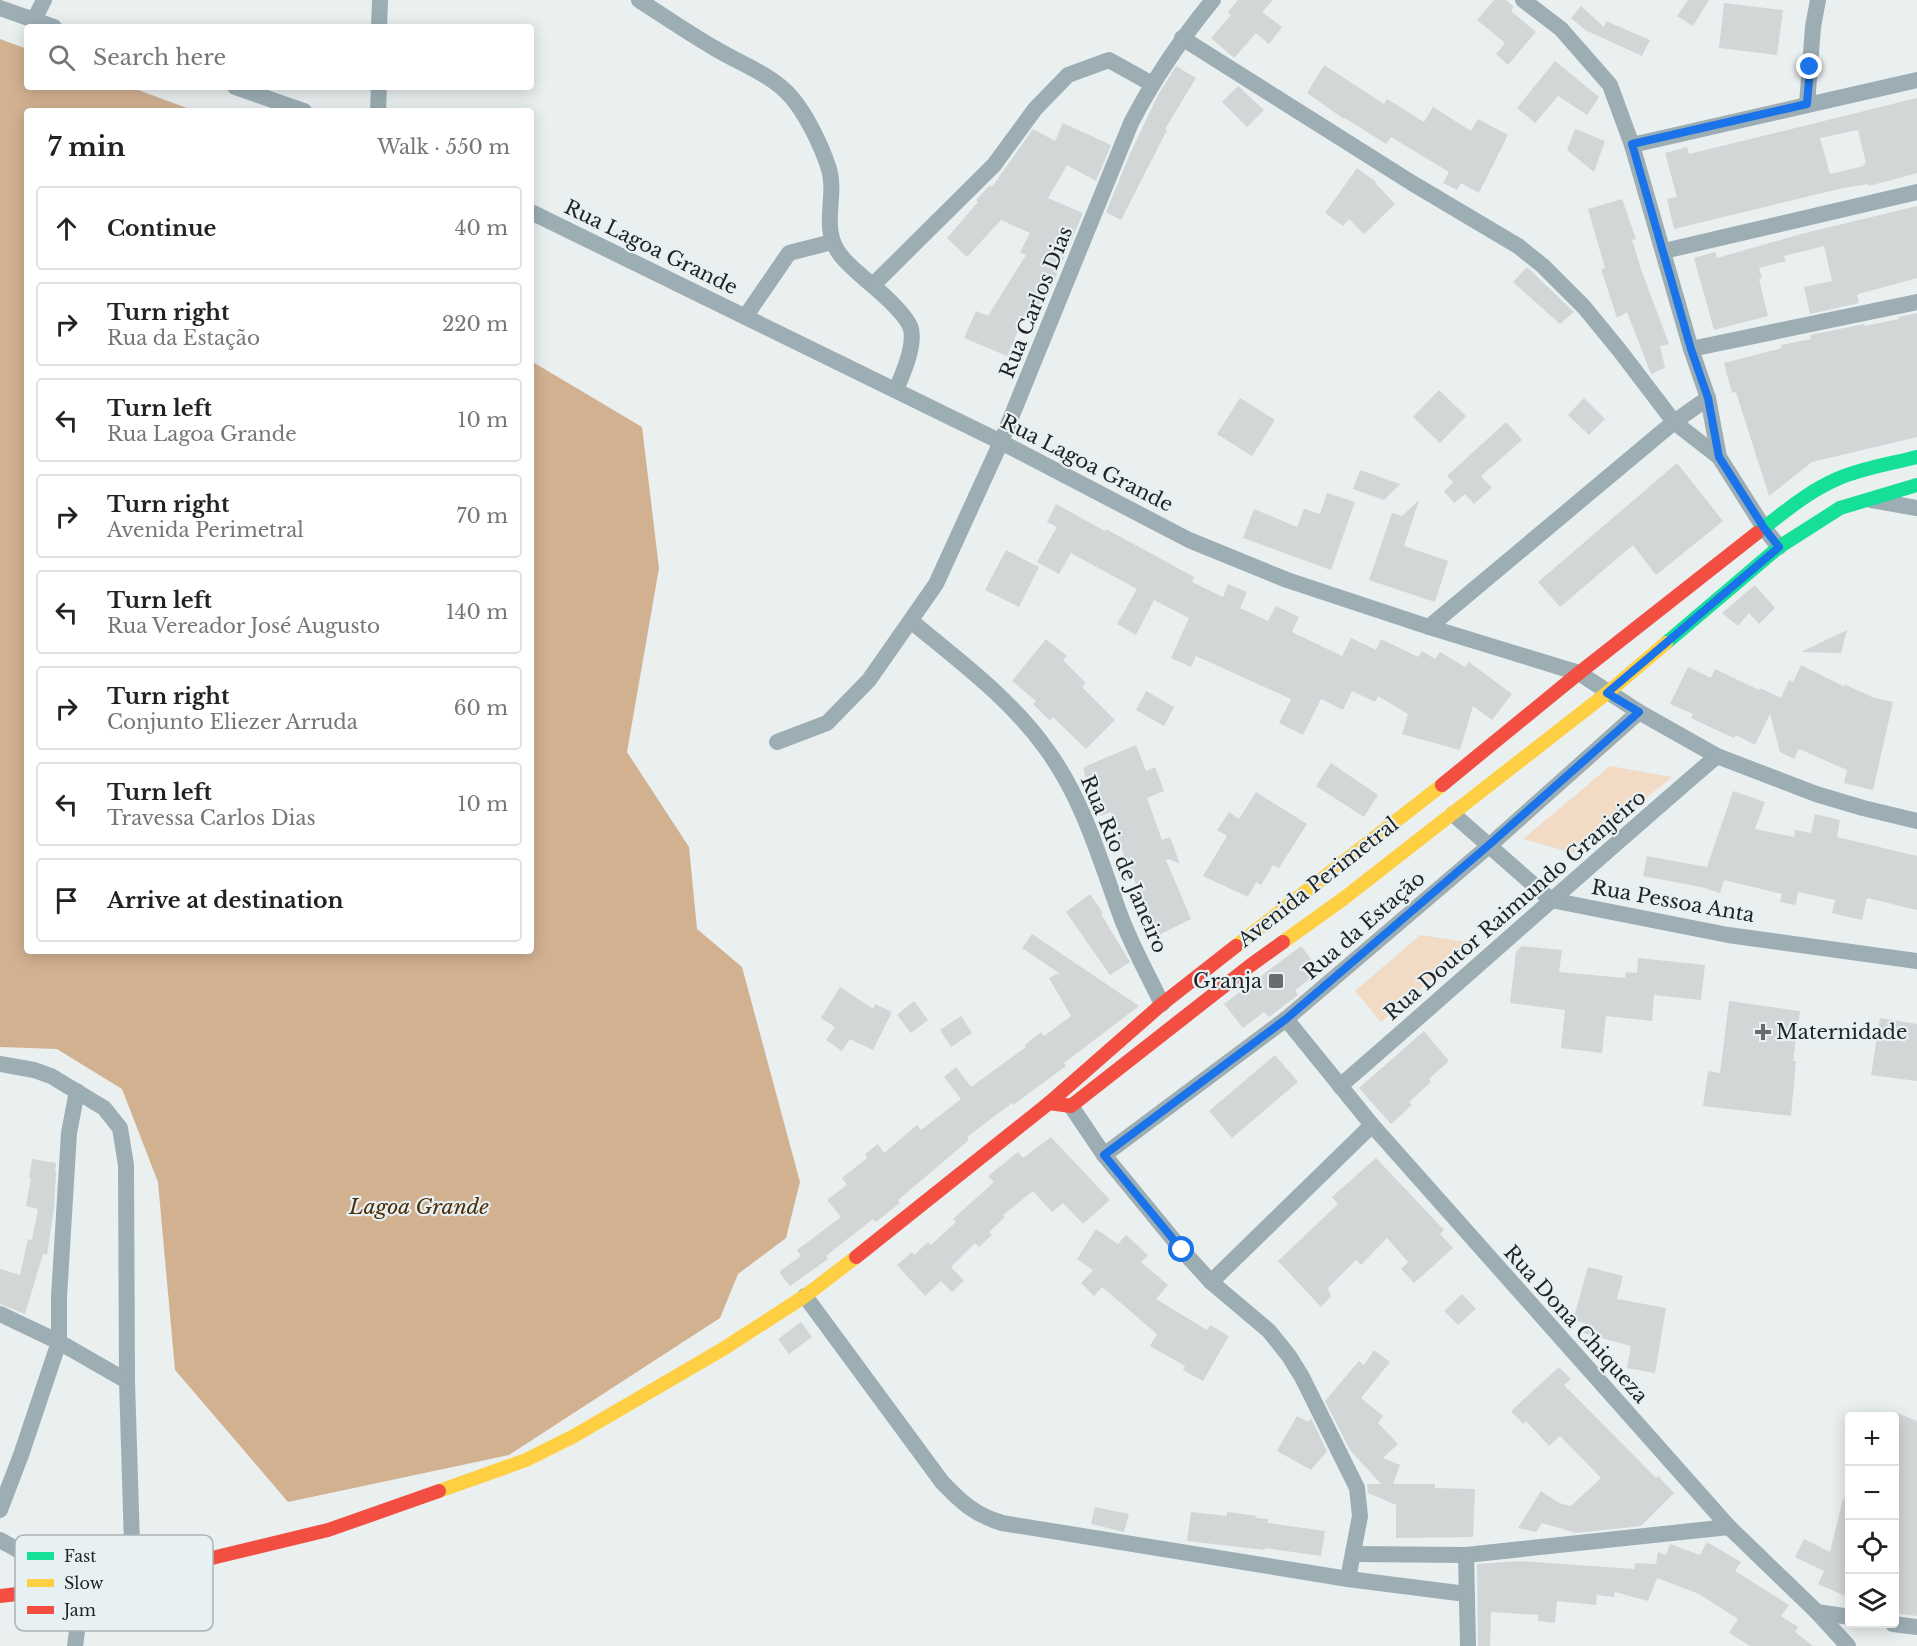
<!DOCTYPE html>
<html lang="en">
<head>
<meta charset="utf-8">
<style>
	:root { --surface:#fff; --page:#f2f2f2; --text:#222; --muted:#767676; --line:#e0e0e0 }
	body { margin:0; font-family:"Libre Baskerville",serif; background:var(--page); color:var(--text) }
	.controls { position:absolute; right:18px; bottom:18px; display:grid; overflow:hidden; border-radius:6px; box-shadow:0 3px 15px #0003 }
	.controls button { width:54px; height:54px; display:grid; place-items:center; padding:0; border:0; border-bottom:2px solid var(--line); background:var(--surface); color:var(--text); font:30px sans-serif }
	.stop { position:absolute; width:18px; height:18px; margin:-14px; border:4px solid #1a73e8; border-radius:50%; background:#fff }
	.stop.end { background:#1a73e8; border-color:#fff; box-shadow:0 2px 6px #0008 }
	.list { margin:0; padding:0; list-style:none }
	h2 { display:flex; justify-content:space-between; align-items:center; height:78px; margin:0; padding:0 24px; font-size:26px }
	h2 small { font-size:20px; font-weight:400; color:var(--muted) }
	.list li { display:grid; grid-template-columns:39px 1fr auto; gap:18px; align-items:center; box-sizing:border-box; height:84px; margin:0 12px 12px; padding:0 12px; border:2px solid var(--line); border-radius:6px }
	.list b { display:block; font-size:22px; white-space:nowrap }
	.list p { margin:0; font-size:20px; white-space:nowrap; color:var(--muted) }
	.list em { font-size:20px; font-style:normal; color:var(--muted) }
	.icon { flex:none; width:33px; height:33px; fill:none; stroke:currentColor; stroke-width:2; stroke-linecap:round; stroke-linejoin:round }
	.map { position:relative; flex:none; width:1917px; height:1646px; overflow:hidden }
	.search { position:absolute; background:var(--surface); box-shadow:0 3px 15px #0003; left:24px; top:24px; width:510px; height:66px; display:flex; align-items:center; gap:15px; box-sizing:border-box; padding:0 21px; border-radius:6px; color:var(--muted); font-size:22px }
	.panel { position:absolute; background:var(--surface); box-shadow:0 3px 15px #0003; left:24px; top:108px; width:510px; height:846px; border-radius:6px }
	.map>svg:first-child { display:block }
</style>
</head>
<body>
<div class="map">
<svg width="1917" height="1646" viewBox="0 0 1917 1646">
	<rect width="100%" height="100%" fill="#eaeff0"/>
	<g fill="#f1dbc5">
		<polygon points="1610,766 1672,777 1577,854 1523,839"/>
		<polygon points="1420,935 1474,943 1381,1022 1355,991"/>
	</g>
	<polygon fill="#d2b191" points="0,39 27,49 27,87 130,87 195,111 27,111 27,951 531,951 531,361 642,427 659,568 627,752 689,847 697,929 742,967 800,1182 786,1238 738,1274 720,1318 509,1455 288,1502 175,1370 158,1182 122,1089 57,1049 0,1047"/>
	<g fill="#d3d6d7" fill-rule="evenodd">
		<polygon points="1238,0 1273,0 1262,12 1282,27 1269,44 1256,33 1234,58 1211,38 1231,15 1228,12"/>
		<polygon points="1494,0 1506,0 1514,7 1511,11 1536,32 1508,65 1496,54 1505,43 1477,20"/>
		<polygon points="1688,0 1709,0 1693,26 1677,16"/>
		<polygon points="1724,3 1783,10 1777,55 1719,48"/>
		<polygon points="1581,6 1604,27 1606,21 1650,40 1642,56 1585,30 1571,18"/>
		<polygon points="1555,61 1599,97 1587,115 1558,96 1535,123 1517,108"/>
		<polygon points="1324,65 1384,104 1387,99 1424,122 1433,107 1471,131 1478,119 1508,135 1479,193 1461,183 1457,190 1443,183 1449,172 1391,137 1386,144 1345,118 1344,119 1307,93"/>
		<polygon points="1176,66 1196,78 1165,129 1167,130 1121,220 1106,212 1130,154 1146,120 1158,95"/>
		<polygon points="1238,86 1264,110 1247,127 1222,102"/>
		<path d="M 1917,98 L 1917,173 L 1869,186 L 1868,184 L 1843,188 L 1674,229 L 1667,199 L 1677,197 L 1665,153 L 1687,147 L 1689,154 ZM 1858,130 L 1866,163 L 1863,164 L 1864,166 L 1830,174 L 1820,138 Z"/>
		<polygon points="1063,123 1111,145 1096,181 1067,165 1048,198 1083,213 1052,286 1031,320 1025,315 1007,356 964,338 976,311 988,316 1026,255 1020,252 1030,233 1001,220 967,257 947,238 978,202 976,200 990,185 992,187 1033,129 1055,141"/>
		<polygon points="1575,129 1605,141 1594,172 1567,150"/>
		<polygon points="1357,168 1376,182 1375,183 1395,204 1364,234 1349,219 1343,226 1325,213"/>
		<polygon points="1622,199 1636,239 1632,240 1642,272 1669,344 1660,346 1665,368 1651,374 1627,312 1617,318 1601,269 1605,268 1588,209"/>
		<polygon points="1917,206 1917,278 1859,294 1857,295 1859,303 1810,314 1804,287 1832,281 1824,246 1784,256 1786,261 1759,268 1762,278 1759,279 1768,316 1714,330 1694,258 1715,252 1717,258 1801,234"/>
		<polygon points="1527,267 1574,312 1560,324 1513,282"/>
		<polygon points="1917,313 1917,437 1812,462 1769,496 1736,392 1732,393 1724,363 1782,348 1781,345 1811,339 1810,335 1864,324 1865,326 1899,319 1899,317"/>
		<polygon points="1439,390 1466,416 1440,443 1413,417"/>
		<polygon points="1240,398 1275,420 1252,456 1217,434"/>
		<polygon points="1584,398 1605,419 1589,435 1568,415"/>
		<polygon points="1506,422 1522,440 1481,476 1492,488 1474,504 1465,494 1454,503 1444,491 1453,482 1447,476"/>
		<polygon points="1677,463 1723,521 1656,575 1633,545 1560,607 1538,582"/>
		<polygon points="1360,470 1400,484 1384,500 1353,489"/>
		<polygon points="1327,493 1355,502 1331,570 1243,538 1254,509 1297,527 1304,509 1320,514"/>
		<polygon points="1419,500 1404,546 1448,561 1435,602 1369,580 1392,513 1402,516"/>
		<polygon points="1056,504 1105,531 1106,529 1194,577 1192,582 1223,597 1228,584 1247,592 1240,608 1268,621 1276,606 1299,617 1292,632 1342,656 1351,638 1376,650 1381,639 1418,657 1422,651 1435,659 1440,652 1465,667 1469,662 1512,694 1492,720 1473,706 1460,750 1402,734 1408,714 1378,696 1375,702 1352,691 1343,710 1321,699 1303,735 1279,723 1291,699 1196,656 1191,667 1171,658 1189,618 1154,600 1136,635 1117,624 1137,589 1071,553 1059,574 1037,562 1057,527 1047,522"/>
		<polygon points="1006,550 1039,567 1019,607 985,590"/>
		<polygon points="1755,585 1775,608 1759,624 1749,613 1738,626 1722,613"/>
		<polygon points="1847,630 1841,653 1801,652"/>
		<polygon points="1046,639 1067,656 1063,660 1086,683 1082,687 1115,720 1086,749 1053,717 1050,721 1033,704 1036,701 1012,681"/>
		<polygon points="1801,665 1845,687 1844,684 1872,697 1893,702 1873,790 1844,783 1847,770 1799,749 1794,759 1780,752 1770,714 1755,745 1736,735 1734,738 1712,728 1691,718 1693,714 1670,704 1688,667 1711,678 1715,669 1759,690 1760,688 1781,698 1789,680 1793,682"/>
		<polygon points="1146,691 1174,707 1164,726 1136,710"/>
		<polygon points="1136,745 1146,771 1155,767 1164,791 1147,798 1162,840 1170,837 1180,864 1169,859 1166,860 1191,919 1159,935 1145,907 1131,872 1129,873 1111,812 1100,816 1084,773 1084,767"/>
		<polygon points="1331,763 1378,795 1364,817 1316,786"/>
		<polygon points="1733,791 1765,802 1755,829 1794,837 1795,830 1811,833 1815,814 1840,820 1837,837 1917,856 1917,910 1867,898 1862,920 1832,913 1835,900 1798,892 1796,905 1780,902 1782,894 1724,880 1720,893 1701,887 1643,876 1647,856 1707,867"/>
		<polygon points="1256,792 1307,824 1279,868 1273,865 1261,885 1256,882 1248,897 1203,876 1227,836 1217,830 1229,812 1239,819"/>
		<polygon points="1090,894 1103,913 1101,914 1130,962 1110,975 1066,912"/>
		<polygon points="1032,934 1139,1006 1064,1063 1066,1066 1013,1105 1012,1103 967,1137 969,1140 898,1200 900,1203 876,1222 873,1219 826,1256 828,1259 790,1286 779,1272 801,1256 797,1250 841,1217 827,1200 847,1185 842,1178 867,1158 865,1154 878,1144 884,1153 917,1125 921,1130 961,1099 944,1077 956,1067 971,1087 1026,1047 1025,1045 1041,1032 1044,1036 1071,1016 1049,978 1059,973 1022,948"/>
		<polygon points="1301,946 1320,971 1295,990 1298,995 1269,1017 1264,1012 1243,1028 1224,1004"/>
		<polygon points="1522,946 1562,950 1559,972 1625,978 1626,972 1637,973 1638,958 1705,965 1701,1000 1654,995 1652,1021 1606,1016 1602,1053 1561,1048 1565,1010 1510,1003 1516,952"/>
		<polygon points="840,987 873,1009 875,1004 892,1012 873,1050 850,1039 842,1051 826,1040 835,1027 821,1018"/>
		<polygon points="914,1001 928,1020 911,1033 897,1015"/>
		<polygon points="1729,1001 1800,1011 1793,1061 1796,1061 1791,1116 1703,1106 1708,1071 1720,1073"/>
		<polygon points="961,1016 972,1033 951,1047 940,1030"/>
		<polygon points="1880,1018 1917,1024 1917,1081 1871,1075"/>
		<polygon points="1424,1031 1449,1061 1429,1079 1431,1082 1409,1102 1412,1105 1391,1124 1359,1088"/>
		<polygon points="1275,1055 1298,1082 1232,1138 1209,1111"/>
		<polygon points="1051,1137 1110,1200 1083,1224 1063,1203 1052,1212 1033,1191 1003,1215 1005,1217 989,1232 992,1235 979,1247 975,1243 951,1267 964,1281 952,1292 941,1281 925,1296 897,1265 912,1252 914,1255 928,1242 931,1245 956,1222 953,1219 994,1182 988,1176 1018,1152 1023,1158"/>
		<polygon points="1376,1158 1444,1230 1440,1234 1453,1248 1414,1283 1401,1269 1408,1262 1387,1238 1361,1265 1356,1260 1328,1288 1331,1296 1321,1307 1278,1261 1338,1204 1332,1197"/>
		<polygon points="32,1159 56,1163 55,1172 56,1172 54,1209 47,1255 43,1254 25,1314 0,1304 0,1269 20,1275 28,1239 32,1240 38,1209 26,1206 31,1178 29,1178"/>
		<polygon points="1096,1229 1118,1244 1126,1235 1148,1255 1141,1262 1168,1285 1156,1299 1207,1330 1210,1325 1229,1336 1203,1381 1183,1370 1185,1366 1150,1346 1157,1334 1102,1287 1094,1296 1081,1283 1093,1270 1077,1259"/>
		<polygon points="1588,1267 1623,1276 1617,1299 1666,1308 1655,1373 1627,1368 1631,1346 1583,1333 1585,1323 1573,1320"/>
		<polygon points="1462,1294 1476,1309 1458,1325 1444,1311"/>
		<polygon points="801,1322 812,1337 789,1354 778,1339"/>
		<polygon points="1374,1350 1390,1362 1361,1398 1383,1416 1378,1423 1398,1444 1383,1458 1400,1465 1393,1484 1435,1484 1435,1488 1475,1489 1473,1537 1396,1538 1396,1505 1368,1493 1367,1484 1381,1484 1350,1450 1325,1401 1359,1361 1364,1365"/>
		<polygon points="1559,1367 1571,1379 1564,1385 1656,1478 1658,1476 1674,1493 1641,1526 1576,1533 1542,1523 1536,1532 1518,1528 1541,1491 1559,1503 1571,1506 1601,1478 1560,1436 1549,1446 1526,1421 1523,1424 1511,1411"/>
		<polygon points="1894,1412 1917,1421 1917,1616 1894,1613"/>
		<polygon points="1297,1416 1308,1422 1311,1418 1327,1451 1311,1470 1277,1451"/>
		<polygon points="1843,1499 1850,1500 1850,1598 1818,1584 1824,1571 1795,1557 1804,1539 1830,1552"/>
		<polygon points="1095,1507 1129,1514 1124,1532 1091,1524"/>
		<polygon points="1191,1512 1227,1516 1227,1512 1257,1516 1256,1518 1268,1519 1268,1523 1325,1531 1321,1556 1265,1548 1265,1550 1187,1541"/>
		<polygon points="1707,1542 1741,1562 1735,1571 1789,1605 1781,1616 1798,1627 1795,1632 1813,1646 1750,1646 1729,1633 1738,1619 1699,1594 1657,1578 1648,1601 1615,1592 1614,1597 1597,1595 1596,1605 1557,1601 1555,1623 1538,1621 1538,1615 1491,1612 1490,1646 1478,1646 1477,1564 1520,1561 1634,1569 1635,1563 1656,1564 1658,1552 1666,1555 1670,1544 1700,1555"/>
	</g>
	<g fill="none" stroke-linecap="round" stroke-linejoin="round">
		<g stroke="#9caeb4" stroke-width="16">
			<path d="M 639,0 C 665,17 690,34 716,49 C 741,64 773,75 792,98 C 806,114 821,145 828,166 C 838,193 821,224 837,250 C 844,262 855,270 865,279 C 877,289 907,314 911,329 C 915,347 903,373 896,390"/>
			<polyline points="1523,0 1561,29 1610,85 1632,145 1691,349 1708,398 1719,457 1764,528 1779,547"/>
			<polyline points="0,8 54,27"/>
			<polyline points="34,20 44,0"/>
			<polyline points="379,27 380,0"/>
			<polyline points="1182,38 1412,183 1518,246 1543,266 1584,307 1620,351 1674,422 1719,457"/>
			<polyline points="235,87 304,111"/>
			<polyline points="1807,104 1813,27 1818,0"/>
			<polyline points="378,111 379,87"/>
			<polyline points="1632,145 1917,80"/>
			<polyline points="531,212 1001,442 1189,540 1287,580 1429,627 1579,673 1639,712 1717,756 1816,794 1863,808 1917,821"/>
			<polyline points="1664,251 1917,192"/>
			<polyline points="873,285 994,165 1035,109 1068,75 1109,60 1152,84"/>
			<polyline points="745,317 789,253 832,242"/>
			<polyline points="1691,349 1917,302"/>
			<polyline points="1871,500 1917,508"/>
			<path d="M 911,621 C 959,661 1011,699 1047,750 C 1083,799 1100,860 1121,917 C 1132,946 1148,975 1162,1004"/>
			<polyline points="1429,627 1674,422 1708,398"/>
			<path d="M 777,742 L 827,723 L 869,680 L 936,584 L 1001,442 L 1131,123 C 1155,77 1180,40 1213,0"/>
			<polyline points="1453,814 1551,900 1728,935 1917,961"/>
			<polyline points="1286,1019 1372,1125 1729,1527 1817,1612 1848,1646"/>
			<polyline points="0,1064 34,1070 51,1076 104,1108 120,1128 126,1165 127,1381 133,1577"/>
			<path d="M 1340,1086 C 1466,977 1590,865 1717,756"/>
			<polyline points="1071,1106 1104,1155 1182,1250 1211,1282 1269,1331 1289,1356 1302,1377 1357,1488 1360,1516 1348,1579"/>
			<polyline points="1104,1155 1286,1019 1490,845 1639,712"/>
			<polyline points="1211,1282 1372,1125"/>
			<path d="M 805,1296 L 942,1482 C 961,1502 975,1515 1002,1523 L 1348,1579 L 1466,1594"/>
			<polyline points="0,1314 59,1342 127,1381"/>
			<polyline points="0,1510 21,1455 59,1342 59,1297 69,1133 77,1091"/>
			<polyline points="0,1540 83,1586 75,1646"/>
			<polyline points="1353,1554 1466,1555 1729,1527"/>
			<polyline points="1466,1555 1468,1646"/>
			<polyline points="1817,1612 1850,1617"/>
			<polyline points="1893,1624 1917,1627"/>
		</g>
		<g stroke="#16e098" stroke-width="14">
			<path d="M 1757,533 C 1782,514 1807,492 1837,479 C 1862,468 1890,464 1917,457"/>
			<polyline points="1666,643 1779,547 1840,508 1917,485"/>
		</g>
		<g stroke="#ffcf43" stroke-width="14">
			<polyline points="1283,942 1343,899 1607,693 1666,643"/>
			<polyline points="1236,946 1442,785"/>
			<polyline points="439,1491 526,1460 574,1436 723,1349 805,1296 856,1257"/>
		</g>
		<g stroke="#f24e42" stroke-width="14">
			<polyline points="1442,785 1579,673 1757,533"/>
			<polyline points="1049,1103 1071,1106 1251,965 1283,942"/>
			<polyline points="856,1257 1049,1103 1162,1004 1236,946"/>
			<polyline points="0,1596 83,1586 133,1577 328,1530 439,1491"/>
		</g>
	</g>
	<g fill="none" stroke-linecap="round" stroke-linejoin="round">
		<polyline stroke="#1a73e8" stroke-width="8" points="1182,1250 1104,1155 1286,1019 1490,844 1639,712 1607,693 1779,547 1764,528 1719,457 1708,398 1691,349 1632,144 1807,104 1810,67"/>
	</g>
	<g fill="#686c6d" stroke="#e7f0f3" stroke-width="2">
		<rect x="1268" y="973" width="16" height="16" rx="3"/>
		<path d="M1760 1023h6v6h6v6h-6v6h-6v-6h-6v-6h6z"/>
	</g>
	<g text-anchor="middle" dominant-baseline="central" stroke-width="4.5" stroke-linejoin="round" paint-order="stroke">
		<g font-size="20" fill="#222526" stroke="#e7f0f3">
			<text transform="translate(651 247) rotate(26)">Rua Lagoa Grande</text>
			<text transform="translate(1036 302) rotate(-68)">Rua Carlos Dias</text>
			<text transform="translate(1087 463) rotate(27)">Rua Lagoa Grande</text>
			<text transform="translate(1124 864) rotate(67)">Rua Rio de Janeiro</text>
			<text transform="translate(1318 882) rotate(-38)">Avenida Perimetral</text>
			<text transform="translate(1673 901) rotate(10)">Rua Pessoa Anta</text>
			<text transform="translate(1515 905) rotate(-41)">Rua Doutor Raimundo Granjeiro</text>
			<text transform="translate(1364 925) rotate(-41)">Rua da Estação</text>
			<text transform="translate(1576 1324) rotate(48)">Rua Dona Chiqueza</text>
		</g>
		<g font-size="20" fill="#222526" stroke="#e7f0f3" text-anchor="end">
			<text x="1262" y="981">Granja</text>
			<text x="1776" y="1032" text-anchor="start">Maternidade</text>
		</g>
		<g font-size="21" font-style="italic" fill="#4d2d05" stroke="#e7f0f3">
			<text x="419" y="1207">Lagoa Grande</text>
		</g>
	</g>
	<rect x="15" y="1535" width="198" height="96" rx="9" fill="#e7f0f3" stroke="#acb3b6" stroke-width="1.5"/>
	<rect x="27" y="1552" width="27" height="8" fill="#16e098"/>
	<rect x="27" y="1579" width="27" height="8" fill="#ffcf43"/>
	<rect x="27" y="1606" width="27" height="8" fill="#f24e42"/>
	<g font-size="16" fill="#222526">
		<text x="64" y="1562">Fast</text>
		<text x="64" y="1589">Slow</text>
		<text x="64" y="1616">Jam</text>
	</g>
</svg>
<div class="controls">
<button>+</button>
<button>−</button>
<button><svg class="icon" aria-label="locate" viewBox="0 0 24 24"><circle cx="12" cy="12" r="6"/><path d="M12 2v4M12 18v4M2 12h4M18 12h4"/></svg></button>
<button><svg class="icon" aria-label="layers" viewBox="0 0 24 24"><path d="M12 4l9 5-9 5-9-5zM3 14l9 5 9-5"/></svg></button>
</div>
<div class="stop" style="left:1182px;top:1250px"></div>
<div class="stop end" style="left:1810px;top:67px"></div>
<div class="search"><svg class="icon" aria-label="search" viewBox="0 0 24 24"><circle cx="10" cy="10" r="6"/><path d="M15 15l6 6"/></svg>Search here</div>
<section class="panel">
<h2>7 min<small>Walk · 550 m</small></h2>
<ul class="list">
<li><svg class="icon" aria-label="ahead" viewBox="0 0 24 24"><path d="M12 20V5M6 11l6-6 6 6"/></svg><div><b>Continue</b></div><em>40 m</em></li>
<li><svg class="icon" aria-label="right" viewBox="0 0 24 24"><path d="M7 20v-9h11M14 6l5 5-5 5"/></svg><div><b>Turn right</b><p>Rua da Estação</p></div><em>220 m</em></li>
<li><svg class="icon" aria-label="left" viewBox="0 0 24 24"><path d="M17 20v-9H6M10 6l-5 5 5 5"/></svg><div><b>Turn left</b><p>Rua Lagoa Grande</p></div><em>10 m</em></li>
<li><svg class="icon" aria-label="right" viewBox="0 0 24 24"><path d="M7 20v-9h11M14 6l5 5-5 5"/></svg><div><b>Turn right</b><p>Avenida Perimetral</p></div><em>70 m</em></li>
<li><svg class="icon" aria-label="left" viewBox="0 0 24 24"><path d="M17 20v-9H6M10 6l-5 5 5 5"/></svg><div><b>Turn left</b><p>Rua Vereador José Augusto</p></div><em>140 m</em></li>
<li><svg class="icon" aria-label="right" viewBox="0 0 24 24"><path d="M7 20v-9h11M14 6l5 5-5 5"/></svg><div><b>Turn right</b><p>Conjunto Eliezer Arruda</p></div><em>60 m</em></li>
<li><svg class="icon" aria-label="left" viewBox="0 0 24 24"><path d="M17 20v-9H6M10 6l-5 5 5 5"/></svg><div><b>Turn left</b><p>Travessa Carlos Dias</p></div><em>10 m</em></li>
<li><svg class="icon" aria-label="arrive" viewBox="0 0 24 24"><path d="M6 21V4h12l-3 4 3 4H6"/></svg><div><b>Arrive at destination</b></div></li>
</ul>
</section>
</div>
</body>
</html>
